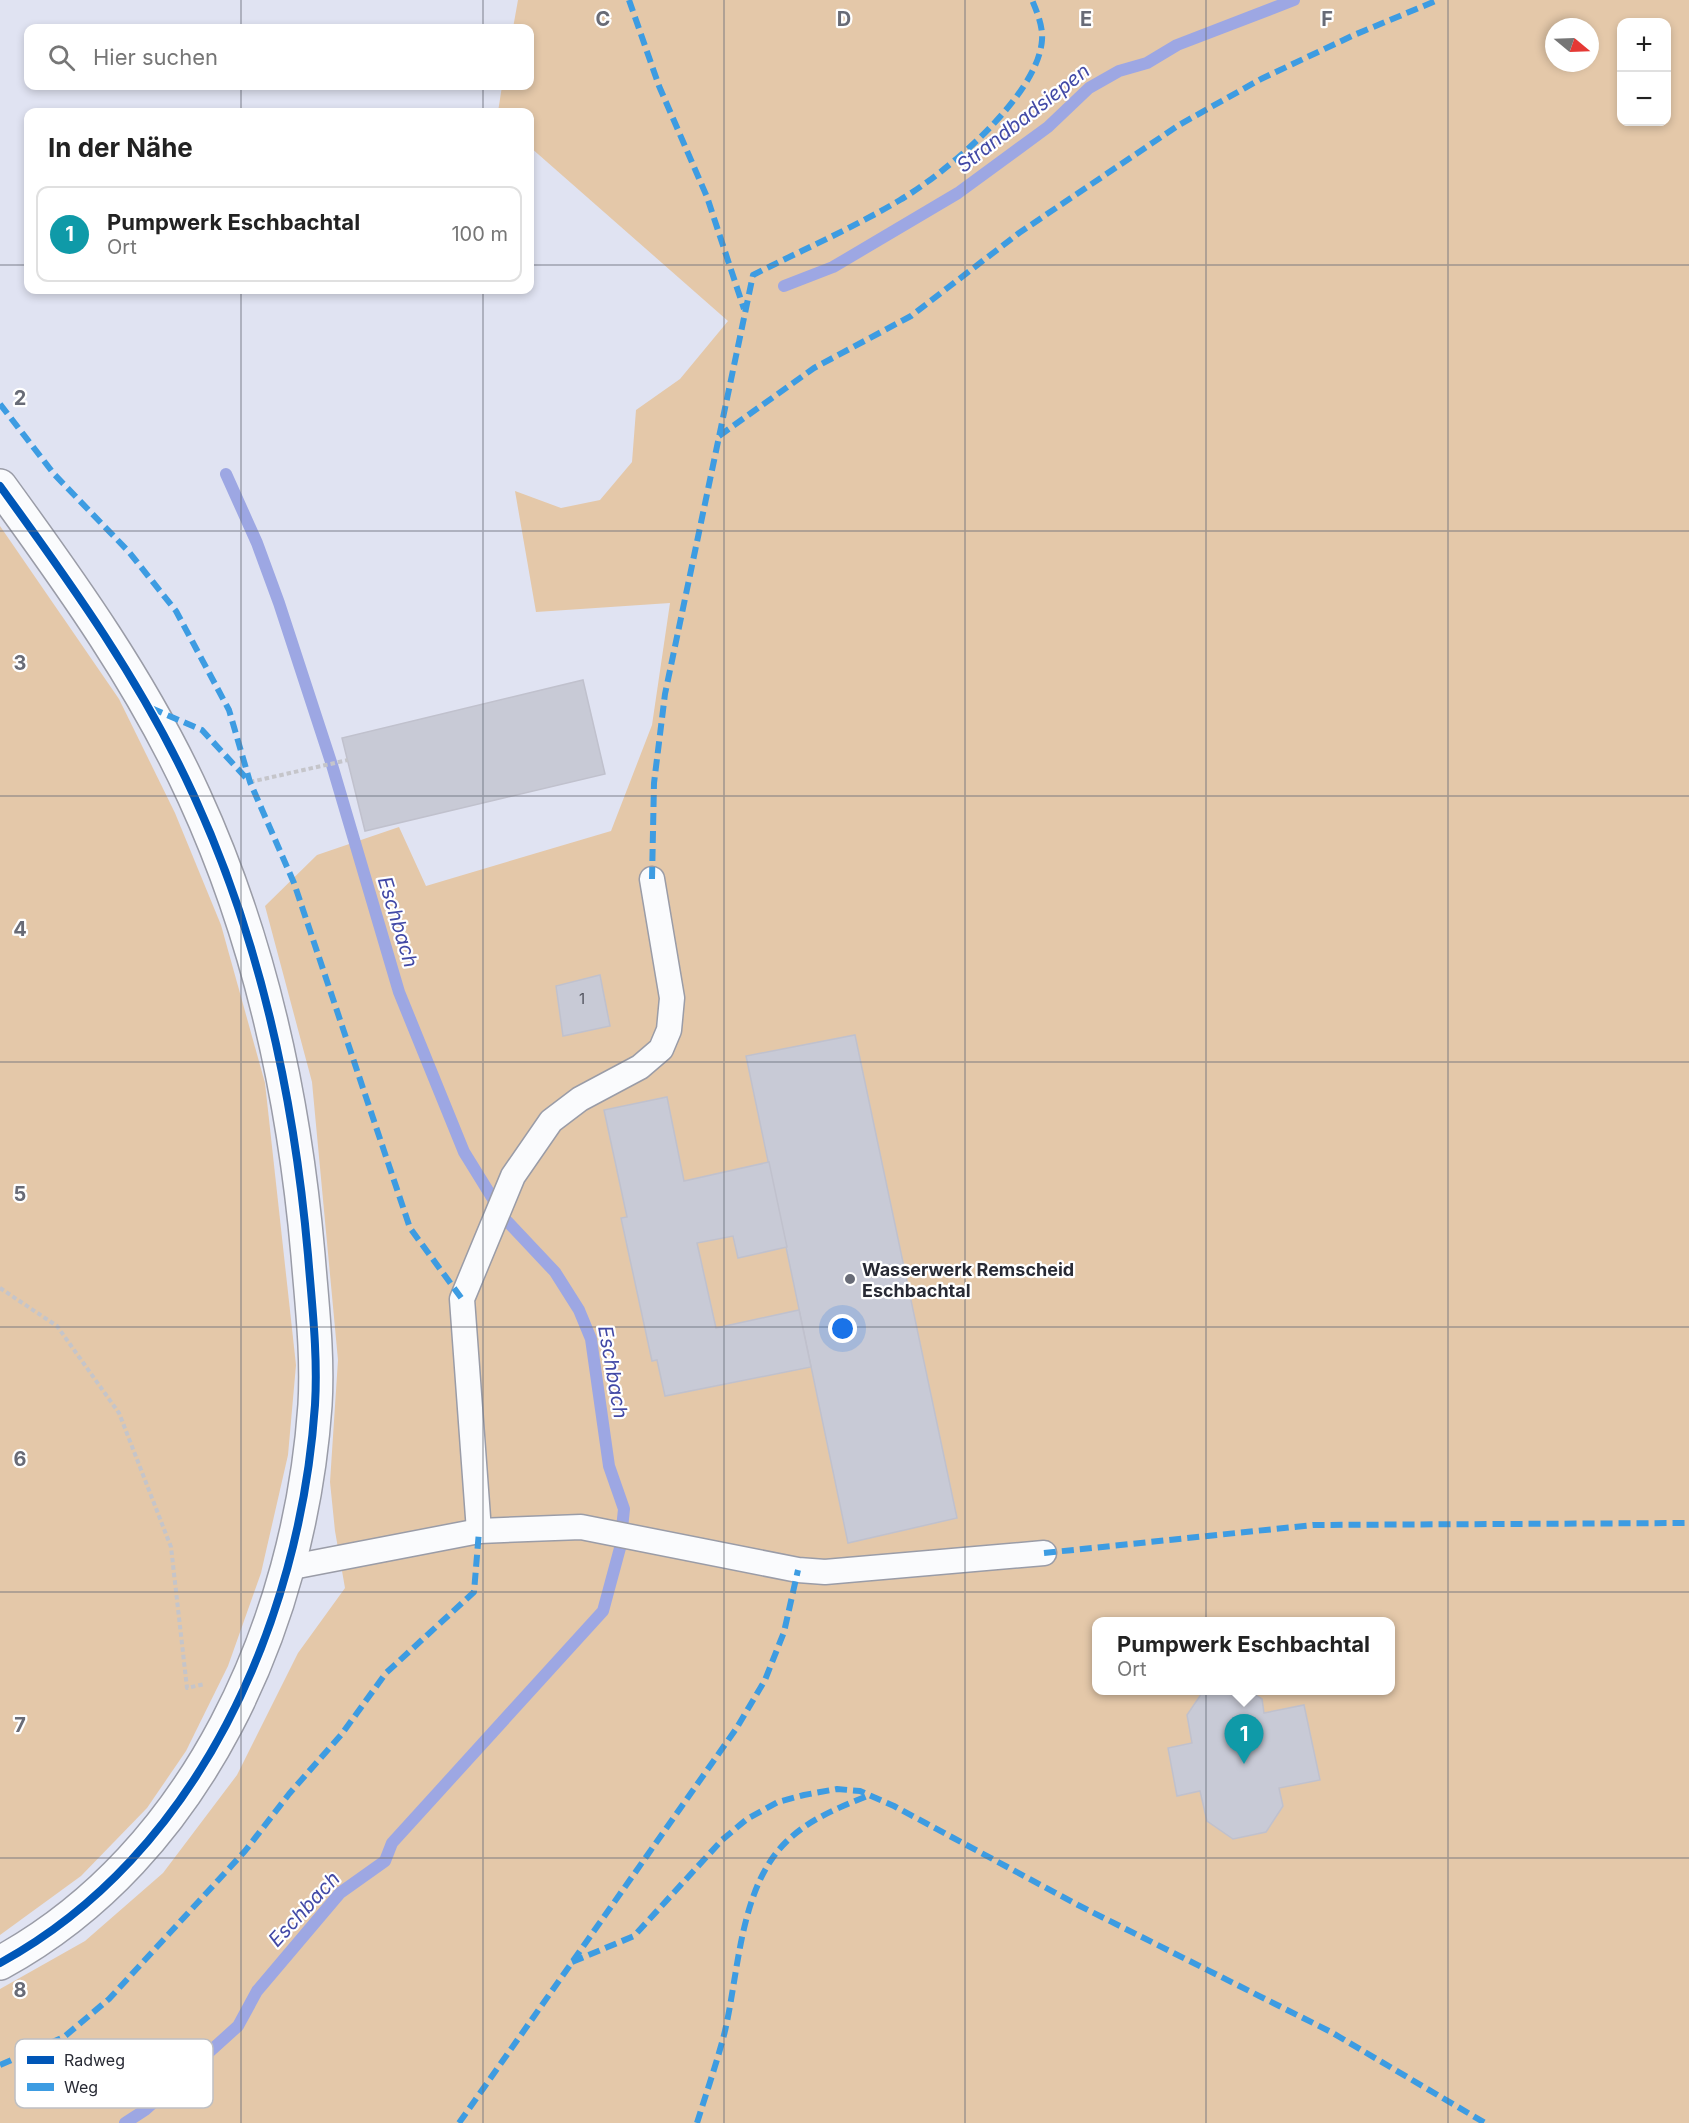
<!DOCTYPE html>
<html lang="de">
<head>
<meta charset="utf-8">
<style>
	:root { --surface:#fff; --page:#f6f6f6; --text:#222; --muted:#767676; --line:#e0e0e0; --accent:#0b8043 }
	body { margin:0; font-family:Inter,sans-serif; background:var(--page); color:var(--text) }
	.controls { position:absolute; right:18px; top:18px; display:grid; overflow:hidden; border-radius:12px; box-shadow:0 3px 9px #0003 }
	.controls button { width:54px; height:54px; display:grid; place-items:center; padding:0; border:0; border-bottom:2px solid var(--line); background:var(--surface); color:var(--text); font:30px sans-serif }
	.compass { position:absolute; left:1545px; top:18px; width:54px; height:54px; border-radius:50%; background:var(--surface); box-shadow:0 3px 9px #0003; rotate:109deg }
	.you { position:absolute; left:843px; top:1329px; width:21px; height:21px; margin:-15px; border:4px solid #fff; border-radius:50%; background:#1a73e8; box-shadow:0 0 0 9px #1a73e833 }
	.badge { display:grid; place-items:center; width:39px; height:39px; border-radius:50%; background:var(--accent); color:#fff; font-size:20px; font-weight:700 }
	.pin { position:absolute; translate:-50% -50px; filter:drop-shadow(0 2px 3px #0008) }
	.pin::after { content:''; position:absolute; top:32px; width:21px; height:18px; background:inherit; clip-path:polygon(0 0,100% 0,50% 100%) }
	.popup { position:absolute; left:1092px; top:1617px; width:303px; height:78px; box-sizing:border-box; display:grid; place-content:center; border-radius:12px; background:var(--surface); filter:drop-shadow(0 2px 4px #0005); font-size:20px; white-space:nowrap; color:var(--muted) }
	.popup b { font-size:22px; color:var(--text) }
	.popup::after { content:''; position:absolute; left:50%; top:100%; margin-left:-12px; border:12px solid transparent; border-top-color:var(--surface) }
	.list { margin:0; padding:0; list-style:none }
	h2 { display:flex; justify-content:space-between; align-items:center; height:78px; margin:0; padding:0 24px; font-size:26px }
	h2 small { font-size:20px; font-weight:400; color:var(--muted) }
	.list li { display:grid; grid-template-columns:39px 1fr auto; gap:18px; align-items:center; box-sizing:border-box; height:96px; margin:0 12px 12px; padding:0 12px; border:2px solid var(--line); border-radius:12px }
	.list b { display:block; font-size:22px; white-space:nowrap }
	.list p { margin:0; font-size:20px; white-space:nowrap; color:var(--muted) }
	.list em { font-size:20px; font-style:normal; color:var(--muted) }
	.icon { flex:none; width:33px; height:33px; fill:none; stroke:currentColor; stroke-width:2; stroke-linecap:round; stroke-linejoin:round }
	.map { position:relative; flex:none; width:1689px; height:2123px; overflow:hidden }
	.search { position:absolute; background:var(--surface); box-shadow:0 3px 9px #0003; left:24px; top:24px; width:510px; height:66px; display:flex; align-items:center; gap:15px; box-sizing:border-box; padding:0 21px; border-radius:12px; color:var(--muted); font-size:22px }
	.panel { position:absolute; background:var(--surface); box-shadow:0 3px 9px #0003; left:24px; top:108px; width:510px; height:186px; border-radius:12px }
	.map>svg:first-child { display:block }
</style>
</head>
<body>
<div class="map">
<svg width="1689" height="2123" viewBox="0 0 1689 2123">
	<rect width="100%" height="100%" fill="#e0e3f2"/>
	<g fill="#e4c8a9" fill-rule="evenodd">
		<path d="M 518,0 L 1689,0 L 1689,2123 L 0,2123 L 0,1989 L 85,1941 L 163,1873 L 237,1775 L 298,1653 L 345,1588 L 335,1531 L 330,1482 L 338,1360 L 312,1082 L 265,906 L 317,855 L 399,827 L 426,886 L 611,831 L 652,725 L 670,603 L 536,612 L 515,491 L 561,508 L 600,500 L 632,462 L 636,410 L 680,379 L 728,321 L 530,147 L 530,112 L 498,112 L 502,86 L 530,86 L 530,28 L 513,28 ZM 1622,22 L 1666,22 L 1666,122 L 1622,122 ZM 1554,27 L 1590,27 L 1590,63 L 1554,63 ZM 1097,1622 L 1391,1622 L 1391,1690 L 1097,1690 Z"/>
		<polygon points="0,526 119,699 175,813 221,925 265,1083 296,1365 288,1455 261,1573 228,1666 186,1751 147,1808 81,1876 0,1935"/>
	</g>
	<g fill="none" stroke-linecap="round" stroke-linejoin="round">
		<g stroke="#9da7e3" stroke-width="12">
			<polyline points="784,286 833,267 958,193 1048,127 1089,88 1119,71 1147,63 1177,45 1294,0"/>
			<polyline points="125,2123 145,2110 238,2026 257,1991 340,1893 385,1861 392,1843 603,1611 620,1548 624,1509 609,1466 591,1339 579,1310 555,1272 506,1220 464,1152 399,992 332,765 279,603 257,543 226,474"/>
		</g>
	</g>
	<g fill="#c8cad6" stroke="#c0c1cd" stroke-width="1.5">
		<polygon points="583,680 605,774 365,831 342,738"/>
		<polygon points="600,975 610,1026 563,1036 556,986"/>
		<polygon points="855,1035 957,1518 848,1543 746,1056"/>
		<polygon points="667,1097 684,1181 769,1162 787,1247 738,1258 733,1236 697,1243 716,1328 799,1310 811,1367 665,1396 657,1360 652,1361 621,1218 627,1217 604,1110"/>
		<polygon points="1204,1690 1248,1690 1262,1699 1264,1713 1304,1705 1320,1780 1279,1788 1283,1806 1266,1832 1233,1839 1207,1821 1200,1791 1177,1796 1168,1748 1192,1743 1187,1715"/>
	</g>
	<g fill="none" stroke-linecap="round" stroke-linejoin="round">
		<g stroke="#9a9ca7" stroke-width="27">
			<g id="lane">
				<polyline points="479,1531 462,1299 513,1176 551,1121 580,1099 640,1067 661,1049 669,1030 672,998 652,879"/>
				<polyline points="287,1568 479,1531 581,1527 798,1570 825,1572 1044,1553"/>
			</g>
		</g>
		<g stroke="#9a9ca7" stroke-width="36">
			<path id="secondary" d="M 0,486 C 72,585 143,684 194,796 C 261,942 294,1096 308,1255 C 312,1305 318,1355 315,1405 C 300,1622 198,1855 0,1963"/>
		</g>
		<g stroke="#c5c5ca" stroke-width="4" stroke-dasharray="4.5 3" stroke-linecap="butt">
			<polyline points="250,782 348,760"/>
			<polyline points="0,1288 57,1326 119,1413 171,1547 187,1688 205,1684"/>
		</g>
		<use href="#lane" stroke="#fafbfd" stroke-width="24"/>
		<use href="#secondary" stroke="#fafbfd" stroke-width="33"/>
		<g stroke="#3d9ce2" stroke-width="6" stroke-dasharray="12 6" stroke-linecap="butt">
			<polyline points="629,0 659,86 707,197 744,309"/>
			<polyline points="0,404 54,474 129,552 176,611 229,710 250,782 294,883 410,1228 462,1299"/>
			<polyline points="719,436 814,368 911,316 1019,233 1179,125 1261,79 1354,35 1438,0"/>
			<polyline points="151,708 202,730 248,780"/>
			<path d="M 652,879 L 654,783 L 665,694 L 753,275 C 802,250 853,228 900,200 C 946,173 1038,96 1042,40 C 1043,26 1037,12 1032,0"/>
			<polyline points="1044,1553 1313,1525 1689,1523"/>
			<polyline points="572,1962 634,1936 722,1840 747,1819 778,1802 804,1795 837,1789 860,1791 894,1806 1078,1905 1331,2032 1485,2123"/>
			<polyline points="0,2065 64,2037 109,1999 245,1851 289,1794 341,1735 386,1673 474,1592 479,1531"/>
			<polyline points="459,2123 736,1729 765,1680 784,1632 798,1570"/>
			<path d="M 697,2123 C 706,2094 716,2065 724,2035 C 739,1974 739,1888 786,1842 C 809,1819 840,1807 870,1795"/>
		</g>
		<g stroke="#fff" stroke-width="11">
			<path id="cycleway" d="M 0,486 C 72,585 143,684 194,796 C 261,942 294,1096 308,1255 C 312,1305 318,1355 315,1405 C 300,1622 198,1855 0,1963"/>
		</g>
		<use href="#cycleway" stroke="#0057b8" stroke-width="8"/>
	</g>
	<path fill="none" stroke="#686b76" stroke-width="1.5" stroke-opacity="0.55" d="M 241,0 L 241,28M 483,0 L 483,28M 724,0 L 724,2123M 965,0 L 965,2123M 1206,0 L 1206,2123M 1448,0 L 1448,2123M 241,86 L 241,112M 483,86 L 483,112M 0,265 L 28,265M 530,265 L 1689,265M 241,290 L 241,2123M 483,290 L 483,2123M 0,531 L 1689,531M 0,796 L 1689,796M 0,1062 L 1689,1062M 0,1327 L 1689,1327M 0,1592 L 1689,1592M 0,1858 L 1689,1858"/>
	<circle fill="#686b76" stroke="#fff" stroke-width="2" cx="850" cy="1279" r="6"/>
	<g text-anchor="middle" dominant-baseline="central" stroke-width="4.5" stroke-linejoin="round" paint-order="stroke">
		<g font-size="15" fill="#52545f">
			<text x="582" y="998">1</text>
		</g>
		<g font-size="18" font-weight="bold" fill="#282a34" stroke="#fff" text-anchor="start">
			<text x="862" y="1269">Wasserwerk Remscheid<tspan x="862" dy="21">Eschbachtal</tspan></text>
		</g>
		<g font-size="20" font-style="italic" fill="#4249a6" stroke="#fff">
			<text transform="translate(1023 118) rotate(-38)">Strandbadsiepen</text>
			<text transform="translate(398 922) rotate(73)">Eschbach</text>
			<text transform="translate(613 1372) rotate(80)">Eschbach</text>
			<text transform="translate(304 1909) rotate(-47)">Eschbach</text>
		</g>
	</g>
	<rect x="15" y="2039" width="198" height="69" rx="9" fill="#fff" stroke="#bebfc2" stroke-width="1.5"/>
	<rect x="27" y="2056" width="27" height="8" fill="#0057b8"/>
	<rect x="27" y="2083" width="27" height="8" fill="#3d9ce2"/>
	<g font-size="16" fill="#282a34">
		<text x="64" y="2066">Radweg</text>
		<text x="64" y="2093">Weg</text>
	</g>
	<g font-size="20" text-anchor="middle" font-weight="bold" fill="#686b76" stroke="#fff" stroke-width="4.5" stroke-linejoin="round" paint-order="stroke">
		<text x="603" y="26">C</text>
		<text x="844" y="26">D</text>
		<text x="1086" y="26">E</text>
		<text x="1327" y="26">F</text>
		<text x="20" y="405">2</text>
		<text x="20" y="670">3</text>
		<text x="20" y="936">4</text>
		<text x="20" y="1201">5</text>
		<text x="20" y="1466">6</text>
		<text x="20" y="1732">7</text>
		<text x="20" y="1997">8</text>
	</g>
</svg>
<div class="controls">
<button>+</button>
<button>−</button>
</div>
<svg class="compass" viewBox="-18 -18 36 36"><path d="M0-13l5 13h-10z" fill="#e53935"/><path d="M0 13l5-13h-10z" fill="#767676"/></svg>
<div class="you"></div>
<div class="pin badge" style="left:1244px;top:1764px;background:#0f9aa8">1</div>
<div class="popup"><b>Pumpwerk Eschbachtal</b>Ort</div>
<div class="search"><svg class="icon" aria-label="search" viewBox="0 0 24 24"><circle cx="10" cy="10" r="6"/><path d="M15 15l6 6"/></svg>Hier suchen</div>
<section class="panel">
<h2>In der Nähe<small></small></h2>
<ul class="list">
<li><span class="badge" style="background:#0f9aa8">1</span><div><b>Pumpwerk Eschbachtal</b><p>Ort</p></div><em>100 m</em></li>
</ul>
</section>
</div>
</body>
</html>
